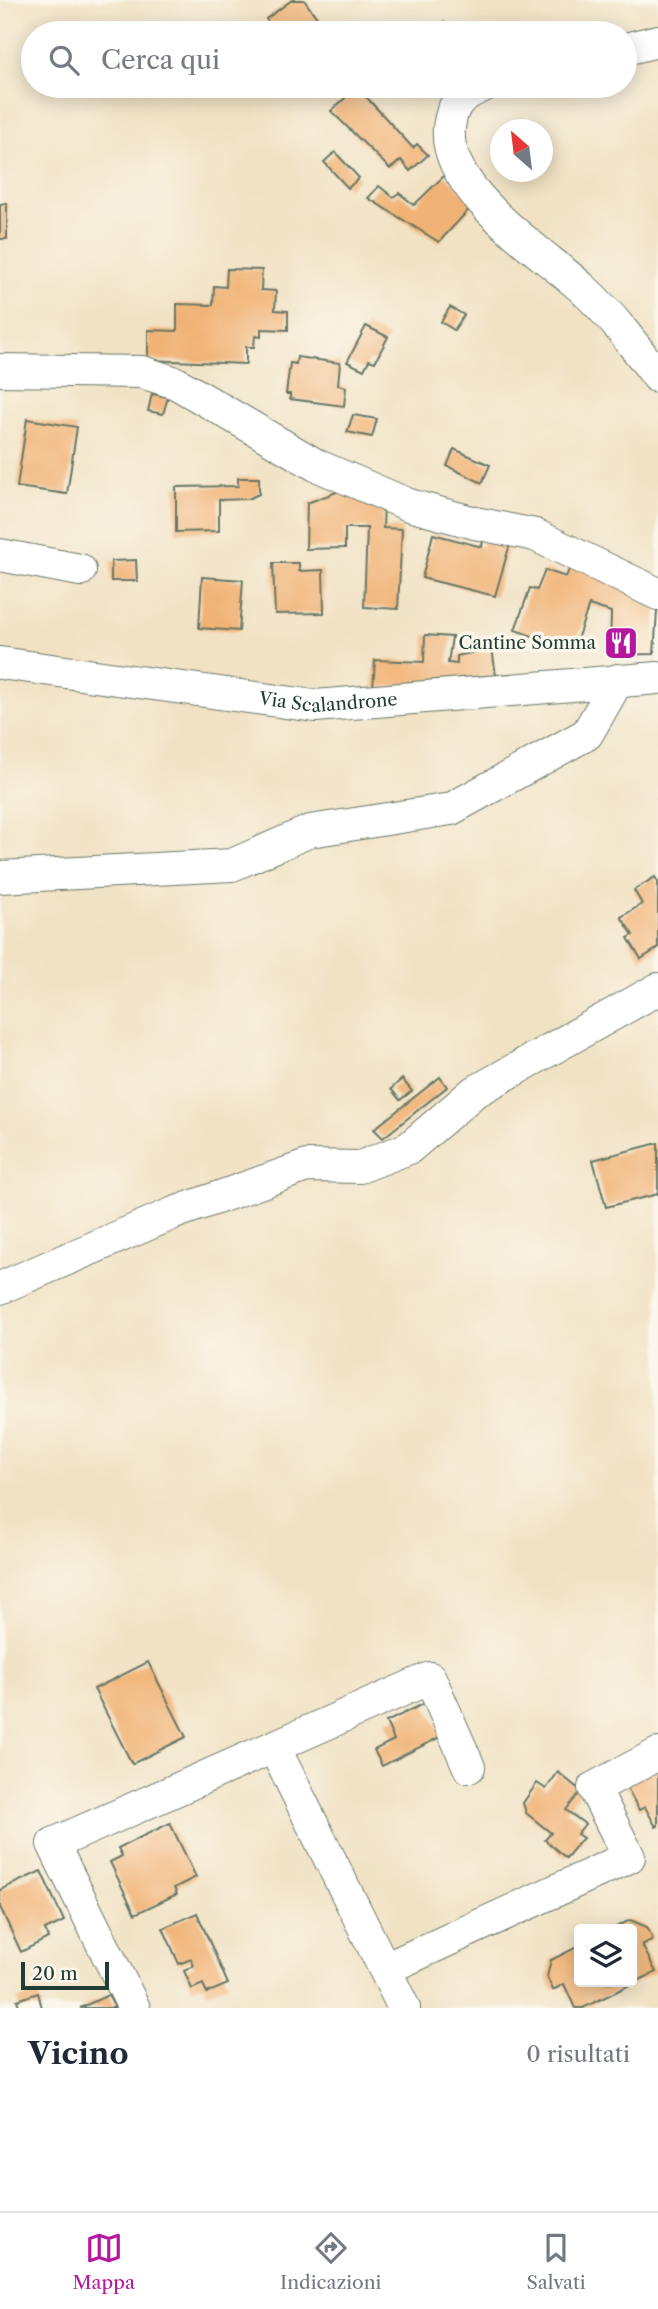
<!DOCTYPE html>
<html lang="it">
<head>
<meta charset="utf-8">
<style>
	:root { --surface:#fff; --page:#f6f6f7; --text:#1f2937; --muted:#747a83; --line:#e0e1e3; --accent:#b5179e }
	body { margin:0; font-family:"Libre Caslon Text",serif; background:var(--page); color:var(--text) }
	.controls { position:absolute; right:21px; bottom:21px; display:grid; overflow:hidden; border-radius:7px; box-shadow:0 4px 18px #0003 }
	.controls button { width:63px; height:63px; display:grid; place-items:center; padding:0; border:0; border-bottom:2px solid var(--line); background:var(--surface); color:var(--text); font:35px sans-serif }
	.compass { position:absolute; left:490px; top:119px; width:63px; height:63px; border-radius:50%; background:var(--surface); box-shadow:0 4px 18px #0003; rotate:332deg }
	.scale { position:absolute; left:21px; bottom:18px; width:88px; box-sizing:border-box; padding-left:7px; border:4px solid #1f3d34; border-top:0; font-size:19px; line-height:24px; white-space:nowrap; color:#1f3d34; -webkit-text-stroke:5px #fbf7ec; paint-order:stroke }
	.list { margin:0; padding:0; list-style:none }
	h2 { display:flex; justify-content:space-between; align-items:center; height:91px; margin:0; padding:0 28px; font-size:30px }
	h2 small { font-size:23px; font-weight:400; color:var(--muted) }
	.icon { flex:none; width:38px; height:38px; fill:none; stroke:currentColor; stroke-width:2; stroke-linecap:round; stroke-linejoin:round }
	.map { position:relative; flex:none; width:658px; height:2008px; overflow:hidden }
	.search { position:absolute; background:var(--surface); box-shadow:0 4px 18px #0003; left:21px; right:21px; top:21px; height:77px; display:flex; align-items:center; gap:18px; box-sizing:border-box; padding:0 24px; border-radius:38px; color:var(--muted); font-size:26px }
	.sheet { height:203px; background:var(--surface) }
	nav { display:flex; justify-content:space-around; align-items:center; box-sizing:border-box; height:98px; border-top:2px solid var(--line); background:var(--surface); font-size:19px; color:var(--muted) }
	nav a { display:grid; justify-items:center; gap:4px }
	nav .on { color:var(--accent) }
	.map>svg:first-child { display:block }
</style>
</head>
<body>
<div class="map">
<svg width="658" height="2008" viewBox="0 0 658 2008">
	<rect width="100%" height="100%" fill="#fbf7ec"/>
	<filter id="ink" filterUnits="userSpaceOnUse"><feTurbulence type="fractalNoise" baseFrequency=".0143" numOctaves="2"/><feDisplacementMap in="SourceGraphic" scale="14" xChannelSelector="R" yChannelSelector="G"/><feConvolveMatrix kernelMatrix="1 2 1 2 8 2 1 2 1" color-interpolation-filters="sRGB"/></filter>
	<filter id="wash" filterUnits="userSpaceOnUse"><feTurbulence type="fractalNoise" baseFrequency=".00686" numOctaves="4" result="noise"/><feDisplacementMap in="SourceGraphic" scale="28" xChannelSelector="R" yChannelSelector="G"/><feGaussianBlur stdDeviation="1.57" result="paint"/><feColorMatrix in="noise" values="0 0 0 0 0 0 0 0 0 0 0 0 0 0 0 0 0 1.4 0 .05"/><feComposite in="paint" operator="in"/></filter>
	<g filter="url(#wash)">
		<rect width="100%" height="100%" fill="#f1e2c4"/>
		<g id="blocks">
			<g fill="#f1b275">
				<polygon points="292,0 304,0 326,30 323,33 277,33 266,19"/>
				<polygon points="444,22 450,33 422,33"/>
				<polygon points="357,87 413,148 417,144 428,155 410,171 401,160 390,169 331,111"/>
				<polygon points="335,152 359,178 348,188 324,162"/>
				<polygon points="445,175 475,203 439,242 368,198 379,186 393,197 399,193 414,205"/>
				<polygon points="7,203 7,239 0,239 0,204"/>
				<polygon points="227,269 262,270 261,290 276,291 275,310 288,311 288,330 261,329 261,337 255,336 254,347 246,347 246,364 148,360 148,330 177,331 177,304 213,305 214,286 226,287"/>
				<polygon points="450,307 464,315 454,330 441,322"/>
				<polygon points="366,326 388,337 375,362 369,360 364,370 347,362"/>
				<polygon points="297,357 340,363 338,385 346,387 344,406 290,399 290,394 286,394 290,363 296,364"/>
				<polygon points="152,394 168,397 163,414 148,411"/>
				<polygon points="353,415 377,419 372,437 347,432"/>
				<polygon points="27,419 77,427 67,494 17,487"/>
				<polygon points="454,449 490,465 482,483 447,466"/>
				<polygon points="238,478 259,478 259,494 248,499 219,500 219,531 176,532 176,487 238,486"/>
				<polygon points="350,487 384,504 383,528 402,529 398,609 364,607 367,528 345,528 345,548 306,549 307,503"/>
				<polygon points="484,532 512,537 495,596 422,578 433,534 482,547"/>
				<polygon points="136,560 137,581 111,581 111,561"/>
				<polygon points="572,562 658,597 654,654 610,655 611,612 589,605 575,645 548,636 547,641 515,630 530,588 537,590 545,570 566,577"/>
				<polygon points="273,563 299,563 299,571 323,570 324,613 275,614"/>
				<polygon points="202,577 243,580 239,631 199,628"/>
				<polygon points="425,635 452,637 448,663 457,664 457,656 492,648 496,676 373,688 375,660 424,662"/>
				<polygon points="655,877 658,882 658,948 641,959 628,938 633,935 621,917 642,904 634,890"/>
				<polygon points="440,1077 447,1087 383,1138 374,1129"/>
				<polygon points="402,1079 412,1091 400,1100 391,1089"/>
				<polygon points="658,1143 658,1194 606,1207 593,1160"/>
				<polygon points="148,1662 186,1737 132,1764 94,1689"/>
				<polygon points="425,1703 442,1736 382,1766 374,1750 394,1740 386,1722"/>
				<polygon points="658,1766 658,1826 656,1827 645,1807 639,1810 625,1784"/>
				<polygon points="558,1772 581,1791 566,1810 585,1824 577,1834 583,1838 566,1858 545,1840 551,1833 526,1813 523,1803 537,1783 546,1789"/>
				<polygon points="170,1823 196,1877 174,1888 177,1894 135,1914 110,1862 122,1856 118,1848"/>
				<polygon points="41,1871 64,1921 45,1930 48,1938 21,1952 0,1907 0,1890"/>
				<polygon points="197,1913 228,1984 207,1993 203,1984 192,1989 184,1971 194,1966 191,1959 179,1964 163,1928"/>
				<polygon points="630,1920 647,1927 653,1939 642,1945 656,1972 583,2008 575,2008 564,1984 553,1990 547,1977 551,1960 579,1946 579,1982 632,1982 632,1929 612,1929"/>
				<polygon points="38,1993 42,2008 20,2008 17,2000"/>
				<polygon points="108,1995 115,2008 80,2008"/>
			</g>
		</g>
	</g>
	<g filter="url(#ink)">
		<use href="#blocks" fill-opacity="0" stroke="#687766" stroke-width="2"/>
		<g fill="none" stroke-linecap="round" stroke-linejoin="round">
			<g stroke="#687766" stroke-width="34">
				<g id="minor">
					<polyline points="625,49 658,41"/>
					<path d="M 483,86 C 460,96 452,103 449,128 C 443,190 541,251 582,288 C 611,314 634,345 658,377"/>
					<polyline points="0,370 142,372 176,383 316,465 409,505 475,523 535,535 658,594"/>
					<polyline points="0,555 80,570"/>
					<path id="s1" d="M 0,663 L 315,706 L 658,678"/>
					<polyline points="0,877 232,865 310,831 451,809 587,734 618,680"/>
					<polyline points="0,1288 174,1213 307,1166 360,1167 409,1148 473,1093 658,989"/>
					<polyline points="274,1747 404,2008"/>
					<polyline points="385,1969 629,1857 594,1788 658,1754"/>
					<polyline points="134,2008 53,1844 430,1678 469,1767"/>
				</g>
			</g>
			<use href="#minor" stroke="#fff" stroke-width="32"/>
		</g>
	</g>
	<defs>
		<g id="restaurant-square" transform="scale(1.75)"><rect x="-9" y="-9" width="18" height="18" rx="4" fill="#b5179e" stroke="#fbf7ec"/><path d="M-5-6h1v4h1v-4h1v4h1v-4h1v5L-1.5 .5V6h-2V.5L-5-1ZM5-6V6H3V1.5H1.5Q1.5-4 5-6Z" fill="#fff"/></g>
	</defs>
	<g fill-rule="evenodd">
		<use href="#restaurant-square" x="621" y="643"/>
	</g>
	<g text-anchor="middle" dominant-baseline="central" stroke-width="7" stroke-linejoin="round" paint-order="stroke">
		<g font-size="18" fill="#1f3d34" stroke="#fbf7ec" text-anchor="end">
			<text x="596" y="643">Cantine Somma</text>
		</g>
		<g font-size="18" fill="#1f3d34" stroke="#fbf7ec">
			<text stroke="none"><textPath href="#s1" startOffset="331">Via Scalandrone</textPath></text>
		</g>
	</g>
</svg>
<div class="controls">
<button><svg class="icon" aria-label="layers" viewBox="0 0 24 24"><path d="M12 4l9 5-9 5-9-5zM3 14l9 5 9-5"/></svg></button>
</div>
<svg class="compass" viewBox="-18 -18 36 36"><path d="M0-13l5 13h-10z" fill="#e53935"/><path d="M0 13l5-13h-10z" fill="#747a83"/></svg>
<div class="scale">20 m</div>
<div class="search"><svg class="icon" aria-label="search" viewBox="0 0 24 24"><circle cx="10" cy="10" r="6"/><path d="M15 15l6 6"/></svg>Cerca qui</div>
</div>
<section class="sheet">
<h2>Vicino<small>0 risultati</small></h2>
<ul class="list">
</ul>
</section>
<nav>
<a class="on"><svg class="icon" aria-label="map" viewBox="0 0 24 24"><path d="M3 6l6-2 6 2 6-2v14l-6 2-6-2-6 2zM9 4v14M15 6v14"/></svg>Mappa</a>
<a><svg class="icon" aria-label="directions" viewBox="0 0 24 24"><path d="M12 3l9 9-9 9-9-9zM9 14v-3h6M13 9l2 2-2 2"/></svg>Indicazioni</a>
<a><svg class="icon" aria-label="saved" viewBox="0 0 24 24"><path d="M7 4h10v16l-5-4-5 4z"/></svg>Salvati</a>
</nav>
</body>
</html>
